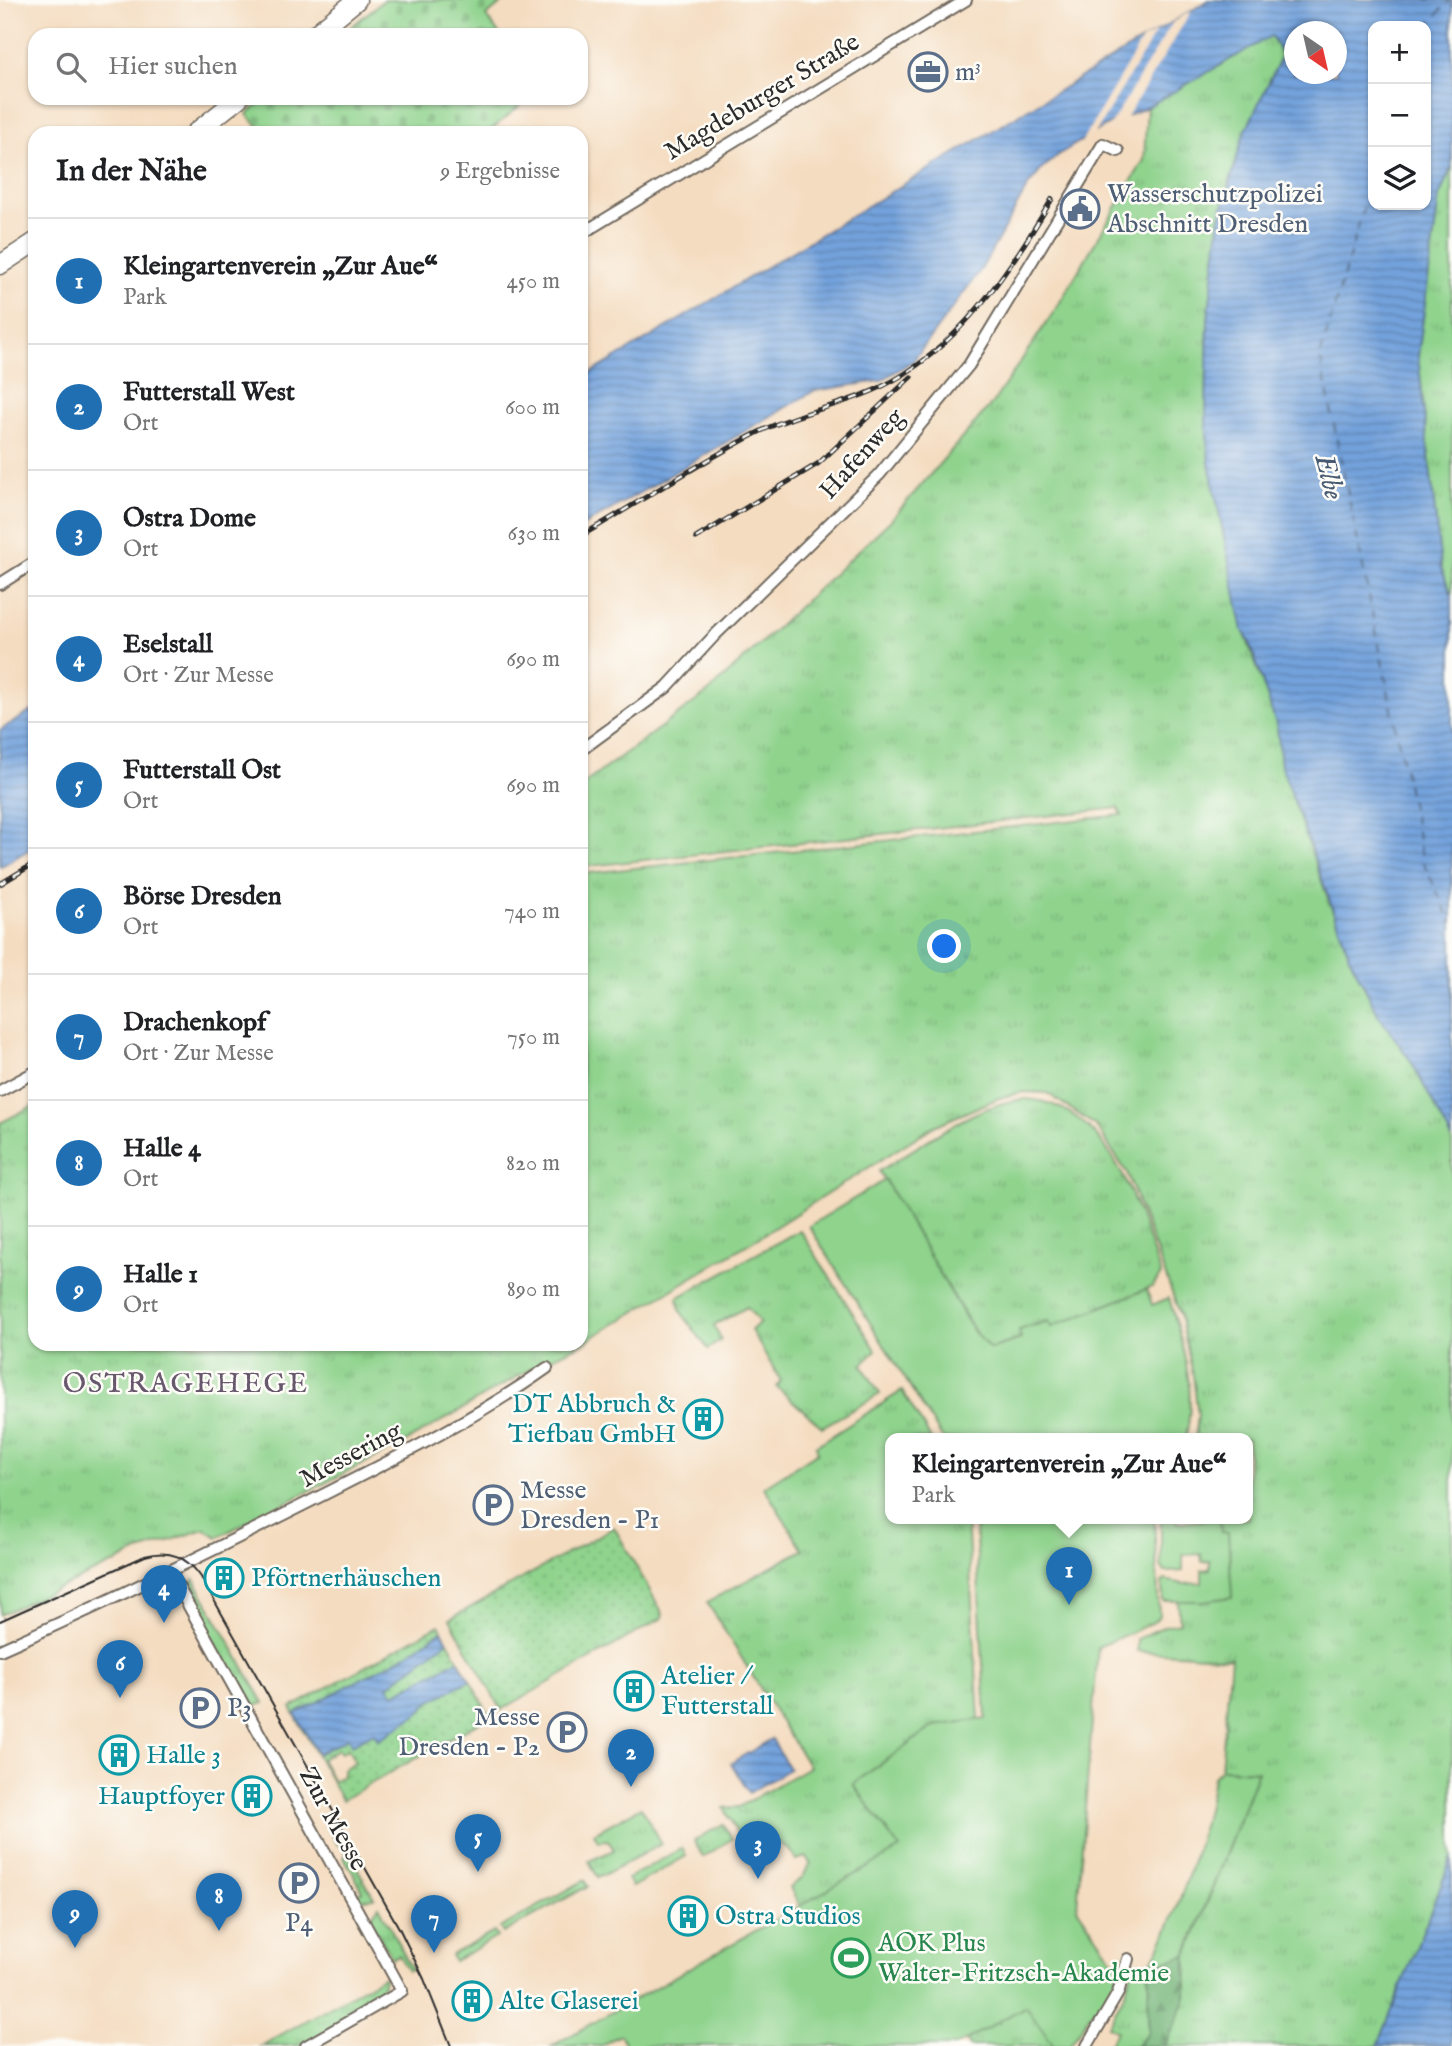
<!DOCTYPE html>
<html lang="de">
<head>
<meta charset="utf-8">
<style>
	:root { --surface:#fff; --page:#f6f6f6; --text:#202124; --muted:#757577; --line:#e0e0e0; --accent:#1f6fb2 }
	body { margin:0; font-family:"IM FELL English",serif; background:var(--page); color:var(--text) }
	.controls { position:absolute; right:21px; top:21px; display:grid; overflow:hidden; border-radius:14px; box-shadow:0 2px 5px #0004 }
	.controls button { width:63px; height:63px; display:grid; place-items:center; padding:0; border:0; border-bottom:2px solid var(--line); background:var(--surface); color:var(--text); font:35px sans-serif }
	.compass { position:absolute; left:1284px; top:21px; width:63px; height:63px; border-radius:50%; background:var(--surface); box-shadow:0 2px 5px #0004; rotate:146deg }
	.you { position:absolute; left:945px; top:947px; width:24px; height:24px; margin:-18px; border:5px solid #fff; border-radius:50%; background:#1a73e8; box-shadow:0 0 0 10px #1a73e833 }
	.badge { display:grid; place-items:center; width:46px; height:46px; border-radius:50%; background:var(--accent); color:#fff; font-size:23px; font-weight:700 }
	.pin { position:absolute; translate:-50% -58px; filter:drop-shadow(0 2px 4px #0008) }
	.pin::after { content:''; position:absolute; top:37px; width:24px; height:21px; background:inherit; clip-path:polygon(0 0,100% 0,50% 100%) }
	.popup { position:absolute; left:885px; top:1433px; width:368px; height:91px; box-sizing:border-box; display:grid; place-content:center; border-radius:14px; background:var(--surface); filter:drop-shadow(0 2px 5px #0005); font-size:23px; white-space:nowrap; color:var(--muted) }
	.popup b { font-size:26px; color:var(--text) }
	.popup::after { content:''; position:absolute; left:50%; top:100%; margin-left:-14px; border:14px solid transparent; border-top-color:var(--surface) }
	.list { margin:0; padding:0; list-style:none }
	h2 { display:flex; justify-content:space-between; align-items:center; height:91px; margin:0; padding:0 28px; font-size:30px }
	h2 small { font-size:23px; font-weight:400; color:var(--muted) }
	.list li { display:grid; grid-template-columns:46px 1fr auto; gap:21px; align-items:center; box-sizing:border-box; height:126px; padding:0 28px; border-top:2px solid var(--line) }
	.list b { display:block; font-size:26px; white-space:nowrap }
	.list p { margin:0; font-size:23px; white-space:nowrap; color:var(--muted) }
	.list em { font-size:23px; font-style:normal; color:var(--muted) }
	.icon { flex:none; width:38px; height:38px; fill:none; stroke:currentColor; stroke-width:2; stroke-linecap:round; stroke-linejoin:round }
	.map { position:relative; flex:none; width:1452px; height:2046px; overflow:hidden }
	.search { position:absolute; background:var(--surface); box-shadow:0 2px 5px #0004; left:28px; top:28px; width:560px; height:77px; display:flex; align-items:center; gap:18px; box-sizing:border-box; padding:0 24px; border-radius:21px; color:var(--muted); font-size:26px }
	.panel { position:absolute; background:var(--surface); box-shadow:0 2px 5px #0004; left:28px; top:126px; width:560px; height:1225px; border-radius:21px }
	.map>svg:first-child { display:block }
</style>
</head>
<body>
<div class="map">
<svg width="1452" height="2046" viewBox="0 0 1452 2046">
	<defs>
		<pattern id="grass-tufts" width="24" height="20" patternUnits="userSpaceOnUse" patternTransform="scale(1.75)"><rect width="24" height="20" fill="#8fd38d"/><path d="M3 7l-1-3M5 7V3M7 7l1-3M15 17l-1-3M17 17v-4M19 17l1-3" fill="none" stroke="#7cb57a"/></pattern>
		<pattern id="forest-firs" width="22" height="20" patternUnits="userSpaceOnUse" patternTransform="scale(1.75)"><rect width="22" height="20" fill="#73b578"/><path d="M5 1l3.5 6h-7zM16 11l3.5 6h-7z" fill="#5f9363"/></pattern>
		<pattern id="cemetery-stones" width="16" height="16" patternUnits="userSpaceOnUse" patternTransform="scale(1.75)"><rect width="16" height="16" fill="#8fd38d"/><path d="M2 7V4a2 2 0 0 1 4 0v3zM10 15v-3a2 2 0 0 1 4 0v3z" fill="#7cb57a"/></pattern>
		<pattern id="park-dots" width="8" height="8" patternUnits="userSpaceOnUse" patternTransform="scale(1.75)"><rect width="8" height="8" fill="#8fd38d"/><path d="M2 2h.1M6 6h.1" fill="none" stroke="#7cb57a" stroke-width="1.8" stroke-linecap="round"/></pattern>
		<pattern id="water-rules" width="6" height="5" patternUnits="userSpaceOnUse" patternTransform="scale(1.75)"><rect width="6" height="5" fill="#73a2dc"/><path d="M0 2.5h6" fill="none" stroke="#5f84b3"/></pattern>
	</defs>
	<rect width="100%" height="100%" fill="#fdfcf7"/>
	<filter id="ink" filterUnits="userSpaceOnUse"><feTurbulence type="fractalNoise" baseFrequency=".0143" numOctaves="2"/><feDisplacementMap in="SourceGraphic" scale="14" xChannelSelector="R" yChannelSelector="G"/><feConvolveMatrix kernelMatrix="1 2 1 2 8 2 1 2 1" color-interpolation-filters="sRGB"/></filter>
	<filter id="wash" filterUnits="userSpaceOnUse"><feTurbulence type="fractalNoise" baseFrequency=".00686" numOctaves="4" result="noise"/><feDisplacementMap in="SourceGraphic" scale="28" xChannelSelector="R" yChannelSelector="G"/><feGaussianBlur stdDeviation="1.57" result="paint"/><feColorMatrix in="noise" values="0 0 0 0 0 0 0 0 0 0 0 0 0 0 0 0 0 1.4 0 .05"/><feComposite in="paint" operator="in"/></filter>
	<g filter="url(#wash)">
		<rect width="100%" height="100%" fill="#f4dcc0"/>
		<g fill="url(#grass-tufts)" stroke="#5d7f5c" stroke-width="2">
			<polygon points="1271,36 1282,55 1243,136 1220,217 1208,320 1206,417 1209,463 1245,634 1278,727 1281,765 1323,885 1351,960 1379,1016 1411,1061 1452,1139 1452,1857 1378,2046 1163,2046 1186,1998 1187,1955 1258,1771 1221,1769 1231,1658 1137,1651 1137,1639 1165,1626 1180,1623 1178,1601 1204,1601 1227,1533 1221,1533 1220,1519 1248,1519 1248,1439 1195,1439 1198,1415 1193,1375 1180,1314 1127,1173 1096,1126 1047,1093 1023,1092 999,1098 934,1126 758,1238 581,1344 581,874 1122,815 1118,808 581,867 581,786 711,690 891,520 994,401 1057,307 1144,160 1147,107"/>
			<polygon points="1452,166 1452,596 1441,567 1418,356 1439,197"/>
			<path d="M 1028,1099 C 1112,1107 1137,1208 1161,1275 L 1152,1287 L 1051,1327 L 1047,1321 L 1019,1330 L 1021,1339 L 990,1349 L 975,1332 L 879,1171 C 922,1146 977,1101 1028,1099 Z"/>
			<polygon points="35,1105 35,1344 581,1344 534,1367 402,1444 218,1537 204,1529 143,1550 0,1615 0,1123"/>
			<polygon points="800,1230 876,1350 862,1365 880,1394 822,1427 777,1387 781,1381 751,1330 760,1323 747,1307 714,1325 721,1340 708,1349 681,1312 677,1298"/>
			<path d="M 902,1391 L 931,1439 L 890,1439 L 890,1519 L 967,1519 L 979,1720 L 934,1726 L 853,1784 L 901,1849 L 800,1906 L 790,1888 L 803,1877 L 810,1863 L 806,1857 L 796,1860 C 786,1839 762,1835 741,1840 L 724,1808 L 739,1807 L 809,1767 L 707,1602 L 803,1550 L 764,1487 L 818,1452 L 816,1446 Z"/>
			<polygon points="194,1579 264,1703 254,1706 252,1710 193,1606 186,1587"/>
			<polygon points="641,1807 661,1844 598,1878 589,1861 614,1850 608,1840 598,1841 594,1833"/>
			<polygon points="329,1818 374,1898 358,1900 356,1895 363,1891 344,1857 347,1855 341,1844 338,1845 324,1821"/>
			<polygon points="723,1824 732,1839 703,1857 694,1841"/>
			<polygon points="682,1848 686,1856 632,1887 627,1879"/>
			<polygon points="585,1880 588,1886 503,1933 500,1928"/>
			<polygon points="379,1906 412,1970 408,1971 399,1955 392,1958 369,1919"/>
			<polygon points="494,1932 497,1937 454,1961 451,1955"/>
			<polygon points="1135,1961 1149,1966 1148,2033 1137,2046 1107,2046 1117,2031 1108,2026 1126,1990"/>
			<path d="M 384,1976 C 387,2000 320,2036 299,2045 C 289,2046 273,2046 261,2046 Z"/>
			<polygon points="1026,2006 1054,2046 969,2046 966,2040"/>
		</g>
		<polygon fill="url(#forest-firs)" stroke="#4f7052" stroke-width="2" points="1186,1955 1186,1998 1167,2042 1163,2046 1137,2046 1148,2033 1149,1966"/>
		<g fill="url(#cemetery-stones)" stroke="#5d7f5c" stroke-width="2">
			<polygon points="384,0 506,0 486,16 500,35 341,35"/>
			<polygon points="266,98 529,98 487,133 256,133 260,129 247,114"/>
		</g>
		<g fill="url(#park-dots)" stroke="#5d7f5c" stroke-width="2" fill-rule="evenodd">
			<polygon points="614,1527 663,1614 662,1618 501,1710 450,1619"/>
			<path d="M 439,1625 L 490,1716 L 342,1800 L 291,1708 ZM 338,1749 L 341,1753 L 348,1749 L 355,1762 L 343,1769 L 343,1776 L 333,1781 L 321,1759 Z"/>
		</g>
		<g fill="#8fd38d" stroke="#5d7f5c" stroke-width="2">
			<path d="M 885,1180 L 974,1332 L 990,1349 L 1021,1339 L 1019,1330 L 1048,1321 L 1051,1327 L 1147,1289 L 1152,1305 L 1169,1298 C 1182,1341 1198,1395 1185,1439 L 943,1439 L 809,1226 Z"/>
			<polygon points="975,1519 1154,1519 1159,1616 1154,1622 1098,1647 1077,1908 1120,1970 1100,2011 1094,2009 1069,2046 1054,2046 1026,2006 955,2046 627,2046 620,2035 600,2046 552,2046 900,1849 853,1784 934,1726 986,1719"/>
			<polygon points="1161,1519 1177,1519 1178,1523 1220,1519 1221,1532 1228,1533 1232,1597 1204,1601 1163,1601 1162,1583 1165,1580 1184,1584 1202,1583 1202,1570 1210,1569 1210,1561 1202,1562 1201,1554 1183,1555 1183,1571 1165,1572 1161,1566"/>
			<path d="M 1221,1769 L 1258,1771 L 1186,1955 L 1149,1966 C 1176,1923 1206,1828 1213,1777 Z"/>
		</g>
		<g fill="url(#water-rules)" stroke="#4f6684" stroke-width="2" fill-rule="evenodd">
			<path d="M 1209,0 L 1452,0 L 1452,166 L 1439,197 L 1418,356 L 1441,567 L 1452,596 L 1452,1139 L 1411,1061 L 1379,1016 L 1351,960 L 1281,765 L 1277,727 L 1250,643 L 1243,631 L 1209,463 L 1206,417 L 1208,320 L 1220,217 L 1243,136 L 1282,55 L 1271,36 L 1147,107 L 1109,124 L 1061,153 L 1042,169 L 1028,186 L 982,268 L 913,361 L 880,381 L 814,391 L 581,527 L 581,379 ZM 1373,26 L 1426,26 L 1426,205 L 1373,205 ZM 1294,32 L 1336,32 L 1336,74 L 1294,74 Z"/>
			<polygon points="35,709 35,846 0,867 0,730"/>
			<polygon points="442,1631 448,1641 388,1686 394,1694 458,1660 470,1680 429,1702 418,1714 378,1740 374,1733 352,1745 348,1738 318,1754 295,1714 399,1659"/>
			<polygon points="772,1739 789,1769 749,1793 731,1763"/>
			<polygon points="1452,1857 1452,2046 1378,2046"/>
		</g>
		<g fill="#f4dcc0">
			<polygon points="1192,10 1126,118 1109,127 1173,22"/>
			<polygon points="1156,32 1094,135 1081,143 1142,40"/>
		</g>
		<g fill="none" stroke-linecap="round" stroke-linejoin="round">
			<g stroke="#485b72" stroke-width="2" stroke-dasharray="9 7" stroke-linecap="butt">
				<polyline points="1426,27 1450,0"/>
				<polyline points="1373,176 1320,356 1423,862 1452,923"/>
			</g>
		</g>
	</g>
	<g filter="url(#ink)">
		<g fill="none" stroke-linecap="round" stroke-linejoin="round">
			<g stroke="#71695f" stroke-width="14">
				<g id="street">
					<polyline points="581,234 966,0"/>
					<polyline points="0,584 35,562"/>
					<polyline points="581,750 667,687 714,636 879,475 969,365 1103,144 1118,151"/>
					<polyline points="0,1091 35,1072"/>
					<polyline points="170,1572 402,1991 306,2046"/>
					<path d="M 0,1650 C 106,1603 208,1553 311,1501 C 392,1460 474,1420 547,1368"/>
					<polyline points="1087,2046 1118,1993 1128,1959"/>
				</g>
			</g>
			<g stroke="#71695f" stroke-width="21">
				<g id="primary">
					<polyline points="314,35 357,0"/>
					<polyline points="195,133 239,98"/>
					<polyline points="0,265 35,242"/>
				</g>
			</g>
			<use href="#street" stroke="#fff" stroke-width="10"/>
			<use href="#primary" stroke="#fff" stroke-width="18"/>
			<path stroke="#2b2b2b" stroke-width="2" d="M 0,1621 L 145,1556 C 170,1549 187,1557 201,1577 L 399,1928 L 424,1979 L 451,2046"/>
			<g stroke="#2b2b2b" stroke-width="5">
				<g id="rail">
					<path d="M 581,536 C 639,502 696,465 755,434 C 795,413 839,407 879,388 C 957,351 1009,272 1052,199"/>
					<polyline points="696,538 819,463 911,377"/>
					<polyline points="0,884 35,863"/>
				</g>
			</g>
			<use href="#rail" stroke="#fdfcf7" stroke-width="2.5" stroke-dasharray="8" stroke-linecap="butt"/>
		</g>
	</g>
	<defs>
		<g id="office-ring" transform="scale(2.0125)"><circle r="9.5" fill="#fdfcf7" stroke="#5c6f8a" stroke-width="1.5"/><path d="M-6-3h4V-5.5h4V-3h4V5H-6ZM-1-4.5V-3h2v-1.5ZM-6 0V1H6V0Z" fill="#5c6f8a"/></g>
		<g id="civic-ring" transform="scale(2.0125)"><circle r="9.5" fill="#fdfcf7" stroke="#5c6f8a" stroke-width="1.5"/><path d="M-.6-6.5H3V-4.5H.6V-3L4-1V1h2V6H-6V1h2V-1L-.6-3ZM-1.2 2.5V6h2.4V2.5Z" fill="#5c6f8a"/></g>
		<g id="building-ring" transform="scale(2.0125)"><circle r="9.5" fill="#fdfcf7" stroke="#0f9aa8" stroke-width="1.5"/><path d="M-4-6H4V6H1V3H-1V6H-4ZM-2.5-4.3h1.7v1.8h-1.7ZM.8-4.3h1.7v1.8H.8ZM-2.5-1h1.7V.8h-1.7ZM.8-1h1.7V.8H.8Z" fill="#0f9aa8"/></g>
		<g id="parking-ring" transform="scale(2.0125)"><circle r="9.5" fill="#fdfcf7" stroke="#5c6f8a" stroke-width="1.5"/><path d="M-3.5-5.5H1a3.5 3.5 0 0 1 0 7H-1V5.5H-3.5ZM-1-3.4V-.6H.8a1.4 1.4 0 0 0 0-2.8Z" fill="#5c6f8a"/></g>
		<g id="stadium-ring" transform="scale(2.0125)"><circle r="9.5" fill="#fdfcf7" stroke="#2e9e5b" stroke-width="1.5"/><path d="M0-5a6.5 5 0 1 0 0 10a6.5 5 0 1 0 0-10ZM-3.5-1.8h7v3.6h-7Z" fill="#2e9e5b"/></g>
	</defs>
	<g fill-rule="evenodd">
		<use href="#office-ring" x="928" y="72"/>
		<use href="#civic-ring" x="1080" y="209"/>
		<use href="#building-ring" x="703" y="1419"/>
		<use href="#parking-ring" x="493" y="1505"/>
		<use href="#building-ring" x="224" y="1578"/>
		<use href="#building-ring" x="634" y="1691"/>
		<use href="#parking-ring" x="200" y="1708"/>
		<use href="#parking-ring" x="567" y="1732"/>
		<use href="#building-ring" x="119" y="1755"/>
		<use href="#building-ring" x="252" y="1796"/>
		<use href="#parking-ring" x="299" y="1883"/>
		<use href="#building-ring" x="688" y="1916"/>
		<use href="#stadium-ring" x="851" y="1958"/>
		<use href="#building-ring" x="472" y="2001"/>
	</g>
	<g text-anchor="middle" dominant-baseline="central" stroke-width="5" stroke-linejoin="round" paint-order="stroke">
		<g font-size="26" fill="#4e5e75" stroke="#fdfcf7" text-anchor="start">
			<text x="955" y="72">m³</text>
			<text x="1107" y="194">Wasserschutzpolizei<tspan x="1107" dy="30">Abschnitt Dresden</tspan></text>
			<text x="520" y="1490">Messe<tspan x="520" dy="30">Dresden - P1</tspan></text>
			<text x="227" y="1708">P3</text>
			<text x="540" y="1717" text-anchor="end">Messe<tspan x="540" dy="30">Dresden - P2</tspan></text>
			<text x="299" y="1923" text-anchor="middle">P4</text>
		</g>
		<g font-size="26" fill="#2b2b2b" stroke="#fdfcf7">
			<text transform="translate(762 97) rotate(-31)">Magdeburger Straße</text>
			<text transform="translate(862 454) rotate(-48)">Hafenweg</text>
			<text transform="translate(351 1455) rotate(-28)">Messering</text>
			<text transform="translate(333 1819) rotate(61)">Zur Messe</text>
		</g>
		<g font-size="26" fill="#0d838f" stroke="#fdfcf7" text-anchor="start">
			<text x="676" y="1404" text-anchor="end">DT Abbruch &amp;<tspan x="676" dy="30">Tiefbau GmbH</tspan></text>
			<text x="251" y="1578">Pförtnerhäuschen</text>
			<text x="661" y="1676">Atelier /<tspan x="661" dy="30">Futterstall</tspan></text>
			<text x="146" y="1755">Halle 3</text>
			<text x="225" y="1796" text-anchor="end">Hauptfoyer</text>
			<text x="715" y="1916">Ostra Studios</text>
			<text x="499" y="2001">Alte Glaserei</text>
		</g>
		<g font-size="26" fill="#27864d" stroke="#fdfcf7" text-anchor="start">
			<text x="878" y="1943">AOK Plus<tspan x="878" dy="30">Walter-Fritzsch-Akademie</tspan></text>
		</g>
		<g font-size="28" font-style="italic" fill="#485b72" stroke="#fdfcf7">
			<text transform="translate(1328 477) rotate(76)">Elbe</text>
		</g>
		<g font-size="28" letter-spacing="2" fill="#67586d" stroke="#fdfcf7">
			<text x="186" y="1384">OSTRAGEHEGE</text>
		</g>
	</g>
</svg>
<div class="controls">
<button>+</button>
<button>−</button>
<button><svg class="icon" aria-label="layers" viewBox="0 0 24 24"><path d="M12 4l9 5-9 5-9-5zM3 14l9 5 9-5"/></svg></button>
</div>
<svg class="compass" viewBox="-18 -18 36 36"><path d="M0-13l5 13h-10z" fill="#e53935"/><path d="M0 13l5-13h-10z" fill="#757577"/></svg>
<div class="you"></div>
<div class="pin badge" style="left:1069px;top:1605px">1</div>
<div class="popup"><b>Kleingartenverein „Zur Aue“</b>Park</div>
<div class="pin badge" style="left:631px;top:1787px">2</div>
<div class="pin badge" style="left:758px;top:1879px">3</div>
<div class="pin badge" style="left:164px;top:1623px">4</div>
<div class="pin badge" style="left:478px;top:1872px">5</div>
<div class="pin badge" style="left:120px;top:1698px">6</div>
<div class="pin badge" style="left:434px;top:1953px">7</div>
<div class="pin badge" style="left:219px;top:1931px">8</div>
<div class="pin badge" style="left:75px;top:1948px">9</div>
<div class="search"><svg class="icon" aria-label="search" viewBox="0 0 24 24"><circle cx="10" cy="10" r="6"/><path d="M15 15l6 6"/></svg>Hier suchen</div>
<section class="panel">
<h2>In der Nähe<small>9 Ergebnisse</small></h2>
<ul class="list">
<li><span class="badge">1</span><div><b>Kleingartenverein „Zur Aue“</b><p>Park</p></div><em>450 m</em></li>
<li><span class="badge">2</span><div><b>Futterstall West</b><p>Ort</p></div><em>600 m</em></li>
<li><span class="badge">3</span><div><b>Ostra Dome</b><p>Ort</p></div><em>630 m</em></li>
<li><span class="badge">4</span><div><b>Eselstall</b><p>Ort · Zur Messe</p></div><em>690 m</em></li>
<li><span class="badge">5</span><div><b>Futterstall Ost</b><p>Ort</p></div><em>690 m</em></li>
<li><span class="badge">6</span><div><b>Börse Dresden</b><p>Ort</p></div><em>740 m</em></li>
<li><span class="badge">7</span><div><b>Drachenkopf</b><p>Ort · Zur Messe</p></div><em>750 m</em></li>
<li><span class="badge">8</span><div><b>Halle 4</b><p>Ort</p></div><em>820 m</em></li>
<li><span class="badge">9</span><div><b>Halle 1</b><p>Ort</p></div><em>890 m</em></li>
</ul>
</section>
</div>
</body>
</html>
